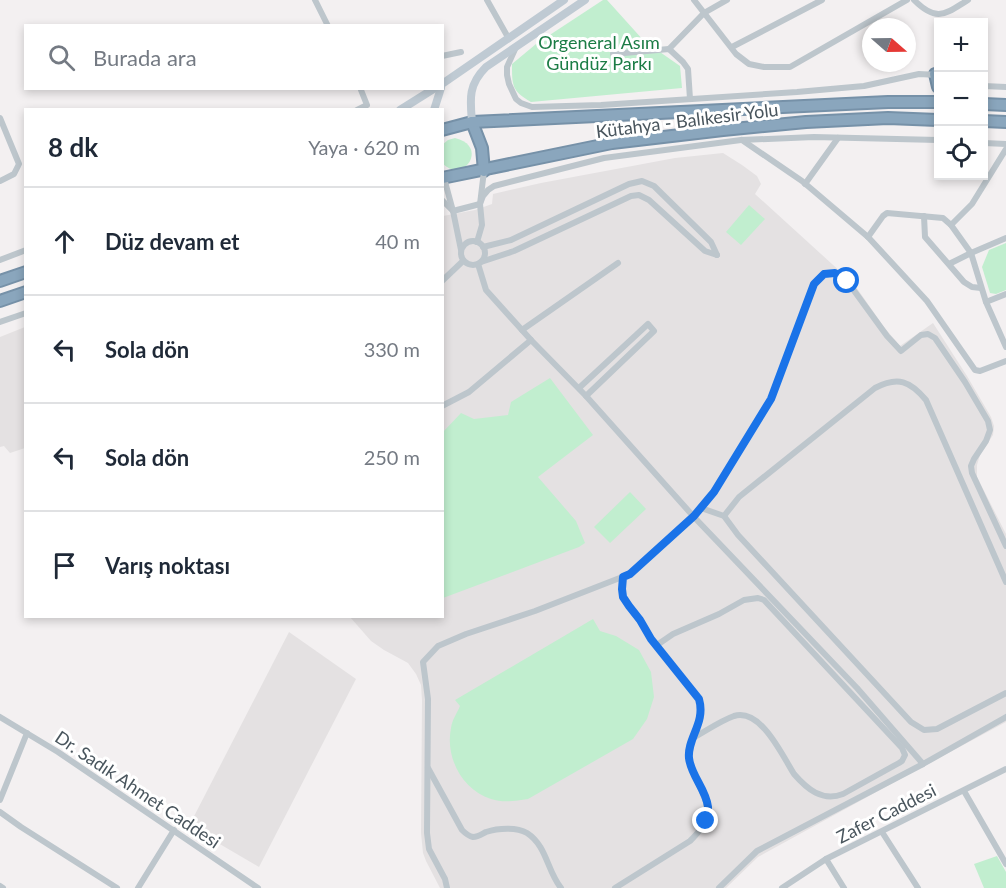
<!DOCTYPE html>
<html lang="tr">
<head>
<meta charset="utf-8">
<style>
	:root { --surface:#fff; --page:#f6f6f7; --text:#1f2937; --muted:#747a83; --line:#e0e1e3 }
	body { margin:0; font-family:Lato,sans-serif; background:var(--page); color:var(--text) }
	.controls { position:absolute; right:18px; top:18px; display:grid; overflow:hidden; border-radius:0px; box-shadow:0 3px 9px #0003 }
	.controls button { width:54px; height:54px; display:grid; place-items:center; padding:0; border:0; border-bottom:2px solid var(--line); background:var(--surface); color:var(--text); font:30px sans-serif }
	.compass { position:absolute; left:862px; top:18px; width:54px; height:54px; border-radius:50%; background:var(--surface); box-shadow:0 3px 9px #0003; rotate:110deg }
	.stop { position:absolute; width:18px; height:18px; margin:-14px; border:4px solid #1a73e8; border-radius:50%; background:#fff }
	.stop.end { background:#1a73e8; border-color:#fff; box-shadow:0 2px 6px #0008 }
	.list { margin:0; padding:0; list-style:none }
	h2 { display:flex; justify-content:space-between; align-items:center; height:78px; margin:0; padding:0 24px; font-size:26px }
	h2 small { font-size:20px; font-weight:400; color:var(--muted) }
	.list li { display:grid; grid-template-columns:39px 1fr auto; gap:18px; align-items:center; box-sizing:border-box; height:108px; padding:0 24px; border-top:2px solid var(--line) }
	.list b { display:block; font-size:22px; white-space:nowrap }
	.list em { font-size:20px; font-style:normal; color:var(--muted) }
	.icon { flex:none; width:33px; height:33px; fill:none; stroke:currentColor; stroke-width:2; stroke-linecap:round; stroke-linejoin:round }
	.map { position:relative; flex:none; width:1006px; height:888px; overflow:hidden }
	.search { position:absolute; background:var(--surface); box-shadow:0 3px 9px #0003; left:24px; top:24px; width:420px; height:66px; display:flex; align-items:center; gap:15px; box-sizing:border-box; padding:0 21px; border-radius:0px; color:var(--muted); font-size:22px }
	.panel { position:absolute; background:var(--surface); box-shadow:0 3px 9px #0003; left:24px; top:108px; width:420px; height:510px; border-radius:0px }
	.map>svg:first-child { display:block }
</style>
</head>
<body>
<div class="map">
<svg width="1006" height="888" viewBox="0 0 1006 888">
	<rect width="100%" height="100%" fill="#f3f0f1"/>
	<g fill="#e4e1e2">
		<polygon points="723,153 742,165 757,176 761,184 755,194 854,284 884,327 900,346 933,323 967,376 991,417 994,426 993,435 980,455 977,465 977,477 1006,534 1006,722 900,779 758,857 726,888 440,888 426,861 423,853 421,833 422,700 421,685 416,674 408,663 384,650 371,641 350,617 442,616 443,216 475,210 492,204 493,194 541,183 675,158"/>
		<polygon points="25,327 25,448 10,453 4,446 0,447 0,337"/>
		<polygon points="289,632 356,679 259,867 189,826"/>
	</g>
	<g fill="#c1eecf">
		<path d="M 603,0 L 607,0 L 644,41 L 680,66 L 682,88 L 531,102 C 512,91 512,86 512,64 L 536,44 Z"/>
		<path d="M 455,138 C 489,146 464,184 443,164 L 442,145 L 448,140 Z"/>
		<polygon points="749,205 765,219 741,245 726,232"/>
		<polygon points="1006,243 1006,290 996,294 990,293 982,267 989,250"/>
		<polygon points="550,378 593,435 538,477 576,521 585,543 579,547 443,598 443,432 461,413 474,419 508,415 511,402"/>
		<polygon points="630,492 646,509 610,543 594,527"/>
		<path d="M 593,619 L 600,631 L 616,636 L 639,650 L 651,672 L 654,697 L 647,719 L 633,739 L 528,799 C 515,801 503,803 491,799 C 462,790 445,757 451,728 C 452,720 457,713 460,706 L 455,700 Z"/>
		<polygon points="997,856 1006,872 1006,888 984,888 974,864"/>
	</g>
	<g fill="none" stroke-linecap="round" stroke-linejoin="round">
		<g stroke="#7691a8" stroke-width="14">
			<g id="highway">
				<polyline points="935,74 938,87"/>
				<polyline points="984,104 1006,105"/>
				<polyline points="984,121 1006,122"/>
				<polyline points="472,122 482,148 484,171"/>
				<polyline points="442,130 472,122 888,102 938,102"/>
				<polyline points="442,178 612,143 723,130 806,122 888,118 938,120"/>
				<polyline points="0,281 26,272"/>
				<polyline points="0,301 26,292"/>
			</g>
		</g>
		<g stroke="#bdc6cc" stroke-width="6">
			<polyline points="315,0 328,26"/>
			<polyline points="487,0 509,39"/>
			<polyline points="694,0 736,54 749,64 764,67 790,67 907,0"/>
			<path d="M 914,0 C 937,23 945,14 968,0"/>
			<polyline points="516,47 507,67 507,75 509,84 516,99 521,103 532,107 601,105 797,92 864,86 919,74 938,75"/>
			<polyline points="732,47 822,0"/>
			<polyline points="669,49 704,13 727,0"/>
			<polyline points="613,54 669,49 683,62 688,69 690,99"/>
			<polyline points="442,56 461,52"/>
			<polyline points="984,86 1006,87"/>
			<polyline points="357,110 367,105 361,90"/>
			<polyline points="0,118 19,164 14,174 0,181"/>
			<polyline points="742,140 802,181 868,237 927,301 975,370 980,371 1006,361"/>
			<polyline points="984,143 1006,144"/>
			<polyline points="444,178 453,211 461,250"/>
			<polyline points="805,184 838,138"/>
			<polyline points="442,200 453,211 480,204 483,196 488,190 494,186 604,158 741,140 814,137 938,140"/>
			<polyline points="924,216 925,237 964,282 972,287 981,288"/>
			<polyline points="951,225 972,204 1006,149"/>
			<polyline points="868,237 883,216 887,213 943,218 951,225 971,253 1006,238"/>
			<circle cx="473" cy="253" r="12"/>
			<polyline points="477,242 482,225 480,204 484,171"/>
			<polyline points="483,247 511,240 629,184 642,181 654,186 711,242 717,255"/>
			<polyline points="0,260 26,250"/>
			<polyline points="481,262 514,251 631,196 639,195 649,200 705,251 717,255"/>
			<polyline points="478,264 486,290 531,340 586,396 694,517 857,688 923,764"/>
			<polyline points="949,264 971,253 986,302 1006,347"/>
			<polyline points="442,281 463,261"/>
			<polyline points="986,302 1006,294"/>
			<polyline points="0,322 26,313"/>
			<polyline points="522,330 618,263"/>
			<polyline points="579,388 648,324 654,331 586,396"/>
			<polyline points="442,406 469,392 531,340"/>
			<polyline points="701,508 724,516 738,535 911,722 924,730 937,729 1006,693"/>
			<path d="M 724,516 L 739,497 L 875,388 C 898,376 910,381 926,400 L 1006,582"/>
			<path d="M 657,645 L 673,634 L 719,614 L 744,600 L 758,598 L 764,600 L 902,748 L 905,755 L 902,761 L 899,763 L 843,794 C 822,802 807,789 794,774 C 782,755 761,708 734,716 C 720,721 706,731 693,738"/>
			<polyline points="0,717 58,752 258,888"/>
			<path d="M 428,768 L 462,830 C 465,833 468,836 473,837 C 478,837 482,834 486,832 C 498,828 517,827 527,833 C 547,846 547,871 561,888"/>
			<polyline points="964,791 1006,864"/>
			<polyline points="0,800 27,733"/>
			<polyline points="0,812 21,827 117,888"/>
			<polyline points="882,832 918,888"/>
			<polyline points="826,859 844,888"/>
			<polyline points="0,886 3,888"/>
			<polyline points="138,888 174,830"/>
			<polyline points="447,888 445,879 429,849 427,833 428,699 423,662 438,646 466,634 535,611 630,574 694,517 714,492 771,399 814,284 824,274 835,273 847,281 887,336 901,351 921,335 928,334 935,338 965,382 988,421 990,430 986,441 974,459 971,466 972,473 1006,546"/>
			<path d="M 615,888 L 690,841 C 720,812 705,803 693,771 C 691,767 689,762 689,757 C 687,737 706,722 699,699 L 651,639 L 640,620 L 629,606 L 623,597 L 622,589 L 623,577"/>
			<polyline points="719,888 757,851 923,764 1006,717"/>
			<polyline points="782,888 826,859 1006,769"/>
		</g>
		<g stroke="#bfcad3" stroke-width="8">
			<polyline points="442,84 564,0"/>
			<polyline points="400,110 435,88"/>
			<polyline points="434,110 441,88"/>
			<path d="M 472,122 C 470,99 468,85 486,67 L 585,0"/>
		</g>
		<use href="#highway" stroke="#8aa6bd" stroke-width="10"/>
	</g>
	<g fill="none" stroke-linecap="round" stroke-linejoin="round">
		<path stroke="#1a73e8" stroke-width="8" d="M 706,821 C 707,816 708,811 708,807 C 706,789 691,776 689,758 C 687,738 706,723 699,699 L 651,639 L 640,620 L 629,606 L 623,597 L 622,589 L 623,577 L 630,574 L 694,516 L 714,492 L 771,399 L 814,284 L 824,274 L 835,273 L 847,281"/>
	</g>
	<g text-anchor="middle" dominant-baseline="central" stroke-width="6" stroke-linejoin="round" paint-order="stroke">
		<g font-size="18" fill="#1b7c45" stroke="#fff">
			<text x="599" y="42">Orgeneral Asım<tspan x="599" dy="21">Gündüz Parkı</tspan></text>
		</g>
		<g font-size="18" fill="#49555d" stroke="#fff">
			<text transform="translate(687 120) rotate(-7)">Kütahya - Balıkesir Yolu</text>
			<text transform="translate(138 789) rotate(34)">Dr. Sadık Ahmet Caddesi</text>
			<text transform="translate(886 813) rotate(-27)">Zafer Caddesi</text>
		</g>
	</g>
</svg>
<div class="controls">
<button>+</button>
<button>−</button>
<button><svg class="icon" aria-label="locate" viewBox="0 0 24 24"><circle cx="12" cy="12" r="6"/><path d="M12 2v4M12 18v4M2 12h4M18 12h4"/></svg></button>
</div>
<svg class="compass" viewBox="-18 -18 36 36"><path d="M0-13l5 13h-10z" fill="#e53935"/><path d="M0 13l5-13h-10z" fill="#747a83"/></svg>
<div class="stop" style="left:847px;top:281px"></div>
<div class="stop end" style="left:706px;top:821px"></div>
<div class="search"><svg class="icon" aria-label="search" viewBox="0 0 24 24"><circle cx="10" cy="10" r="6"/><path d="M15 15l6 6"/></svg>Burada ara</div>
<section class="panel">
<h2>8 dk<small>Yaya · 620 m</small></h2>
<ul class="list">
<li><svg class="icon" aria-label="ahead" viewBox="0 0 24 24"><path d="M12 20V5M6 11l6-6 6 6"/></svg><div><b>Düz devam et</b></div><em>40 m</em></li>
<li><svg class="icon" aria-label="left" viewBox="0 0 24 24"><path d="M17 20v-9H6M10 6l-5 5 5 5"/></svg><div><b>Sola dön</b></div><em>330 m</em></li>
<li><svg class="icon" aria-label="left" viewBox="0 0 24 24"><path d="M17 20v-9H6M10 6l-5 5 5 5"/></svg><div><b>Sola dön</b></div><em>250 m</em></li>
<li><svg class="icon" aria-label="arrive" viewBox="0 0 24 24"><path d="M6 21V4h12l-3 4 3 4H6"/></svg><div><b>Varış noktası</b></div></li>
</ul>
</section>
</div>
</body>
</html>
